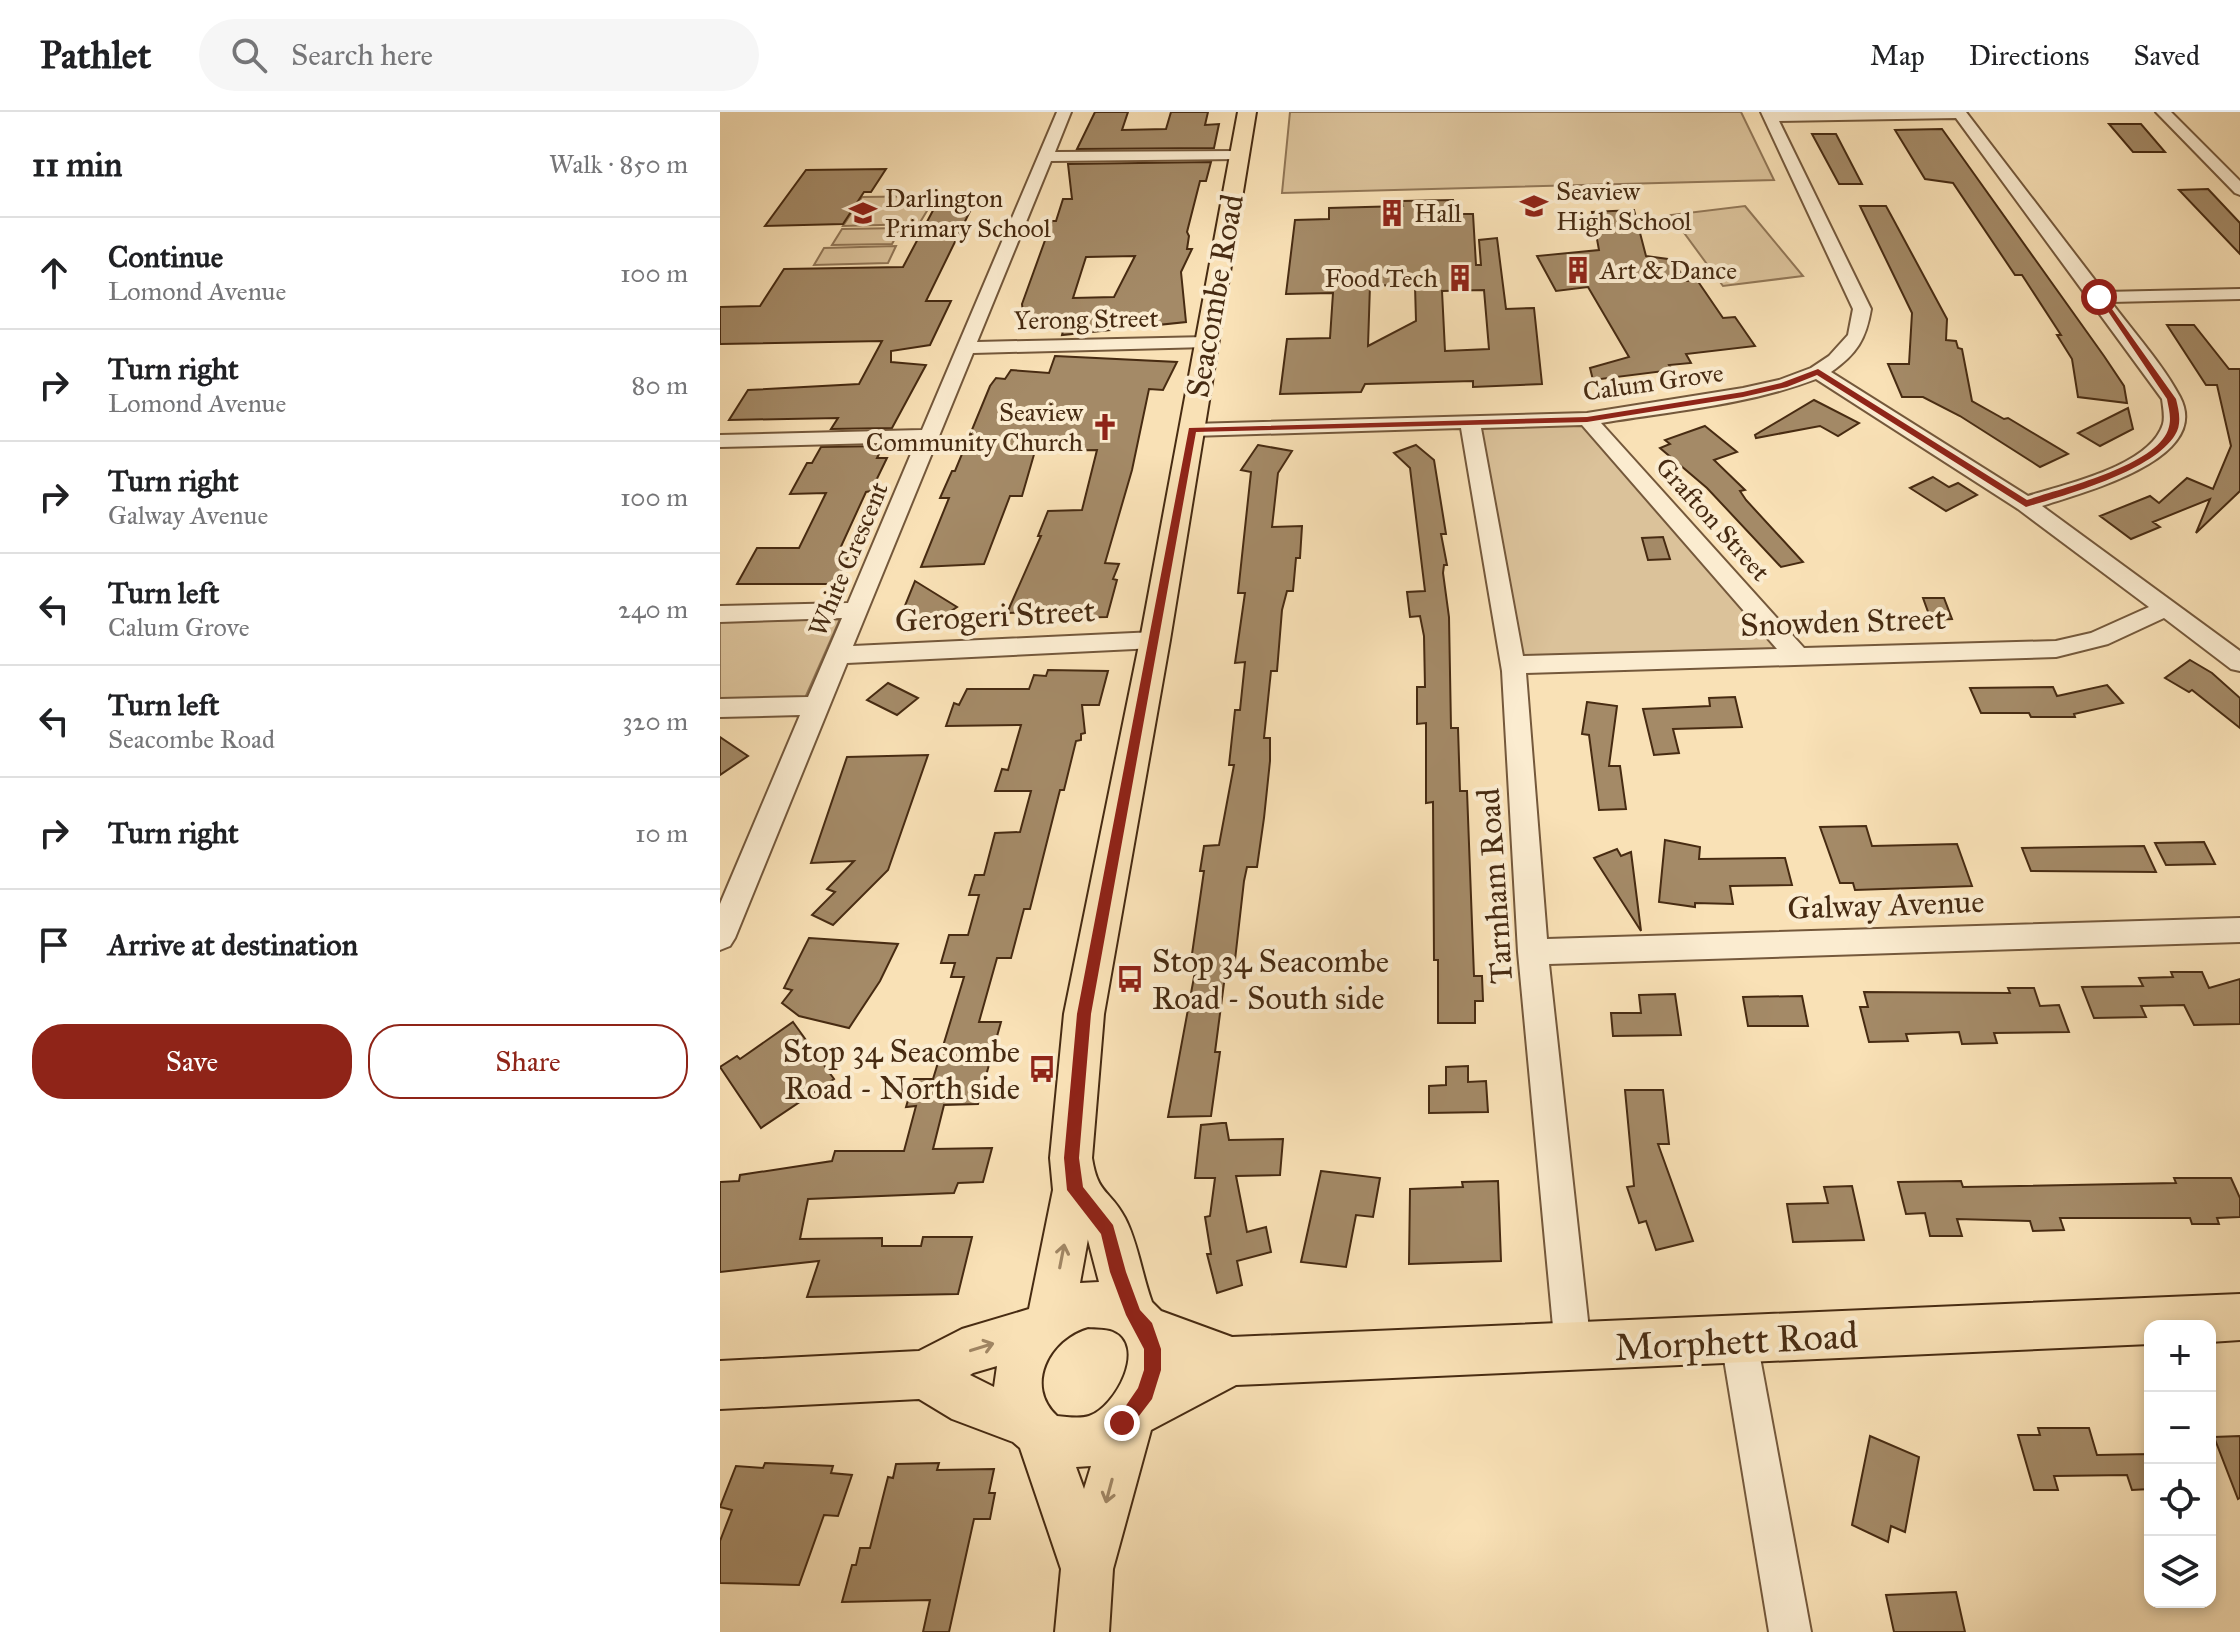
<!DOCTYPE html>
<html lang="en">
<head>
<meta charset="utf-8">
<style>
	:root { --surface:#fff; --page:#f6f6f6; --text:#202124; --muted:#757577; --line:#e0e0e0; --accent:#8f2418 }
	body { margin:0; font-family:"IM FELL Great Primer",serif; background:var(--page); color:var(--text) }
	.controls { position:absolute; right:24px; bottom:24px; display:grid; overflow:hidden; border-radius:16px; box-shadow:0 4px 12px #0003 }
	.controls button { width:72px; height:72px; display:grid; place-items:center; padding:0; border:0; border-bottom:2px solid var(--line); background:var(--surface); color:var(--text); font:40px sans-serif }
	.stop { position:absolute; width:24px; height:24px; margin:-18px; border:6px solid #8f2418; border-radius:50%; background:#fff }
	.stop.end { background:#8f2418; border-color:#fff; box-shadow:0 2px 8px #0008 }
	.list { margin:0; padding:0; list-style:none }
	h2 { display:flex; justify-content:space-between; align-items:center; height:104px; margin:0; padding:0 32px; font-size:34px }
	h2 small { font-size:26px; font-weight:400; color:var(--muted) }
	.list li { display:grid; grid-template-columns:52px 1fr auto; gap:24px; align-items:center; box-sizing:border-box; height:112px; padding:0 32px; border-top:2px solid var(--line) }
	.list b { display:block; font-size:30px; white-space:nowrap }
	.list p { margin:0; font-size:26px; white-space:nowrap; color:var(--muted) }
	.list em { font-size:26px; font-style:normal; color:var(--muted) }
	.actions { display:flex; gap:16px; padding:24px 32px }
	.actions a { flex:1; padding:18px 0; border:2px solid var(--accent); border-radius:32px; text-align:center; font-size:28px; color:var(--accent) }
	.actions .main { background:var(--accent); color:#fff }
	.icon { flex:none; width:44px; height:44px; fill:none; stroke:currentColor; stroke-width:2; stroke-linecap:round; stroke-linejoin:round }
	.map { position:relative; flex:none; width:1520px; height:1520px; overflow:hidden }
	header { display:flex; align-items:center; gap:48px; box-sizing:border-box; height:112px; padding:0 40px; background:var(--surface); border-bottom:2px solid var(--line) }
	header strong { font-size:38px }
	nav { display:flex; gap:44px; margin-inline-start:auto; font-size:28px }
	.search { width:560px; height:72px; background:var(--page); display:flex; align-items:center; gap:20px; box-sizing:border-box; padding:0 28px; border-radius:44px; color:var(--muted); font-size:30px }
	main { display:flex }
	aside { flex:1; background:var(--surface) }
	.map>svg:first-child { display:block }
</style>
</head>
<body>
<header>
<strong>Pathlet</strong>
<div class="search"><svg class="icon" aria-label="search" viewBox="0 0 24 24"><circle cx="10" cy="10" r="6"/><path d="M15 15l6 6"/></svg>Search here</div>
<nav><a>Map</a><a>Directions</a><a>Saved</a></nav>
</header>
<main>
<aside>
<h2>11 min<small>Walk · 850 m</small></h2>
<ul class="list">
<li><svg class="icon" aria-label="ahead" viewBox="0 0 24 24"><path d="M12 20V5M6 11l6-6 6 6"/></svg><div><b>Continue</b><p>Lomond Avenue</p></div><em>100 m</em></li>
<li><svg class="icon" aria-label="right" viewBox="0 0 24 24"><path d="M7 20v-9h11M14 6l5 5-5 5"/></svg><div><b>Turn right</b><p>Lomond Avenue</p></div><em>80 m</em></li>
<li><svg class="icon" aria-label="right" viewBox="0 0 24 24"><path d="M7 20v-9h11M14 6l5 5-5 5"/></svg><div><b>Turn right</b><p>Galway Avenue</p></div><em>100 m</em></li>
<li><svg class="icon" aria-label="left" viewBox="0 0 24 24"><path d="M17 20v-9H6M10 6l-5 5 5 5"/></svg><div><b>Turn left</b><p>Calum Grove</p></div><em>240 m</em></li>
<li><svg class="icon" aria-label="left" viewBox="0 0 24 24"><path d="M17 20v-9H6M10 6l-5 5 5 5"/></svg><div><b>Turn left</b><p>Seacombe Road</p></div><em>320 m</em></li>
<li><svg class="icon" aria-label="right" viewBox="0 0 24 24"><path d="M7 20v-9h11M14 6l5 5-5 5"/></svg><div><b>Turn right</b></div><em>10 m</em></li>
<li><svg class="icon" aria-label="arrive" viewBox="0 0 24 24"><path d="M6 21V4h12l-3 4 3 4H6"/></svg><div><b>Arrive at destination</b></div></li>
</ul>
<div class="actions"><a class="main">Save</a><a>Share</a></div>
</aside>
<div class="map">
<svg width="1520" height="1520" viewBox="0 0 1520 1520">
	<rect width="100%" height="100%" fill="#f9e1b6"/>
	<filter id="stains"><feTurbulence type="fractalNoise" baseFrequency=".0025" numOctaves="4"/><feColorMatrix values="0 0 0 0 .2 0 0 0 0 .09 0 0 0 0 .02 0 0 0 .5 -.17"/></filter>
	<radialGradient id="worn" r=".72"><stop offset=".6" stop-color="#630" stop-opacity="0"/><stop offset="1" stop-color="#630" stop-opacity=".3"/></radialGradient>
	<g fill="#dbc29a" stroke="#917656" stroke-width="2">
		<polygon points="570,0 1021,0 1054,68 562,81"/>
		<polygon points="216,84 199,112 123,114 142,85"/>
		<polygon points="1025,94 1083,164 1003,174 951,103"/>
		<polygon points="181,116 172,132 112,133 122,117"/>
		<polygon points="176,134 168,151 94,153 104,136"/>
		<polygon points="864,310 1068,541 798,550 755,312"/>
		<polygon points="120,507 85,586 0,589 0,510"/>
	</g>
	<g fill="#a48a67" stroke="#472b12" stroke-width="2" fill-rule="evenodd">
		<polygon points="375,0 408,0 402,18 446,17 451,0 488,0 485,13 499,12 494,36 357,37"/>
		<polygon points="1389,12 1421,12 1445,40 1413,40"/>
		<polygon points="1222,17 1384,244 1404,274 1407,291 1358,285 1352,247 1337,223 1341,223 1302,163 1295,163 1233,71 1205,67 1175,18"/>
		<polygon points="1092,22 1116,22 1142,72 1119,72"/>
		<path d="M 491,50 L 486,69 L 480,69 L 467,120 L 469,124 L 467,137 L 472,137 L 461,160 L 466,210 L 342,223 L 344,215 L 314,219 L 313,209 L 304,210 L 302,192 L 332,109 L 336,109 L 343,87 L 352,87 L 348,52 ZM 415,144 L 394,185 L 353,186 L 366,145 Z"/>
		<polygon points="166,57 151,80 144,80 123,112 45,114 86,58"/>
		<polygon points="1488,77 1520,111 1520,142 1459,78"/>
		<path d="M 733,88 L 735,102 L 753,102 L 756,153 L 761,153 L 759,128 L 777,126 L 786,197 L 814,196 L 822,272 L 753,275 L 753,269 L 645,272 L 641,280 L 560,282 L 567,227 L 610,226 L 613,181 L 566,182 L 575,108 L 609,107 L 609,96 L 683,94 L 682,89 ZM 650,173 L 695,174 L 696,209 L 648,234 ZM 764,178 L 769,237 L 725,239 L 722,179 Z"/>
		<polygon points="218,89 255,89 206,189 231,189 210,233 171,239 171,250 206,253 172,316 111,317 118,306 9,308 28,278 139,272 162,229 0,232 0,195 40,194 64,157 183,155"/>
		<polygon points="1140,94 1166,94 1172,105 1227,207 1226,228 1236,229 1238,236 1242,237 1252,289 1284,307 1288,306 1348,342 1320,355 1240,304 1203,285 1182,285 1168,252 1189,252 1192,201"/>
		<polygon points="914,98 926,144 948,147 953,150 967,169 977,168 1003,206 1015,205 1035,234 966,242 971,251 949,253 952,258 873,268 870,256 909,245 868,175 836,179 817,144 879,138 872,100"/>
		<polygon points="1447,213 1474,213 1509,257 1520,257 1520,379 1476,421 1490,387 1433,410 1440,415 1411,427 1380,404 1430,384 1439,391 1467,366 1493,377 1511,334 1497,273 1486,273"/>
		<polygon points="335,244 457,250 443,278 429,277 412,358 385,451 399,452 393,467 397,468 387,505 339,506 340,502 329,502 330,500 287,501 321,424 318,424 328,399 362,398 377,338 315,339 302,384 290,384 264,452 201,455 229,386 220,386 232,359 235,359 270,274 276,266 285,267 291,258 329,261"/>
		<polygon points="1094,288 1139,311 1118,324 1100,314 1036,326 1035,323"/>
		<polygon points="1408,296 1413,317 1380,334 1358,321"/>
		<polygon points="985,314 1017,340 994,348 1025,378 1020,379 1026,388 1083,450 1061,455 987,376 940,336 950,332 945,328"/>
		<polygon points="538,333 572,339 558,361 552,415 582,414 580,446 576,446 573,479 567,479 562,498 557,559 551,559 544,626 550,626 550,649 544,706 537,755 527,755 524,769 515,848 507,848 495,940 500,940 491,1004 448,1005 477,849 471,849 484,759 480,759 484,734 499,733 514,653 509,653 515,598 520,598 525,550 515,551 525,481 518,481 531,360 521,358"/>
		<polygon points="696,333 714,348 726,422 721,422 727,453 724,453 723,461 729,505 731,616 738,616 740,679 747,679 754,864 762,864 763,889 755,889 755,911 718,911 718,848 714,848 713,690 706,691 706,611 697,612 697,575 705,575 704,524 700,504 690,505 687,480 705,479 690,356 674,341"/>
		<polygon points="163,334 157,346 167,346 151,379 146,380 118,441 130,441 115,472 17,472 37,436 79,436 106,381 70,382 87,351 92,351 101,335"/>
		<polygon points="1213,365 1229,375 1238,371 1257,383 1226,399 1190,376"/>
		<polygon points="943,425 950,447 928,448 922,426"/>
		<polygon points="195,469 237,495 210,513 184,496"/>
		<polygon points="1203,486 1224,486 1232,507 1211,508"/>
		<polygon points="1470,548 1492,561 1520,586 1520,616 1472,578 1469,580 1445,566"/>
		<polygon points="328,558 388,559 379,593 362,593 365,621 361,622 361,628 356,629 344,678 340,678 310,797 304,797 291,846 277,846 259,910 281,910 258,992 224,993 213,1037 272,1036 263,1070 238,1071 234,1081 88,1087 80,1127 162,1126 162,1134 201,1134 203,1125 252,1125 238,1182 87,1185 99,1149 0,1160 0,1070 19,1069 20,1063 112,1049 115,1039 184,1039 196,994 186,995 194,967 213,967 244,865 231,865 235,851 221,851 229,823 248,823 259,783 249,783 255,763 264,763 275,721 300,720 311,679 275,679 282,657 288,658 301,613 226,614 234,591 239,593 247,577 309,577 314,563 326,564"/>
		<polygon points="168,571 198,586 177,603 147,588"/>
		<polygon points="1387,573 1403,591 1354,602 1355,605 1311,605 1309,601 1261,601 1250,576 1333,575 1337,584"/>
		<polygon points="1015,585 1022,615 953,617 959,641 934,643 923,597 990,594 989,586"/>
		<polygon points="867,590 897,594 889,654 900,654 906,697 879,698 869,623 862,622"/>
		<polygon points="0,625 28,644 0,663"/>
		<polygon points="208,643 168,758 113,813 92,803 115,780 107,777 134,749 91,751 127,645"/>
		<polygon points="1146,714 1152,734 1237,732 1252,774 1135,778 1133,771 1120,771 1100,715"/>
		<polygon points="945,728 980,735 979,747 1065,746 1072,773 1010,774 1013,792 975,791 975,795 939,790"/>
		<polygon points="1484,730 1495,752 1446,753 1435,731"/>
		<polygon points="1424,734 1436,760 1311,759 1302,736"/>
		<polygon points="897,737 901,744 911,740 921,819 874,746"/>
		<polygon points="89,826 178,832 160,869 129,916 79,904 62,891 72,878 64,876"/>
		<polygon points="1451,860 1482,860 1489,876 1520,867 1520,912 1474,913 1464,893 1421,894 1426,905 1374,906 1362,875 1423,874 1419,866 1453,865"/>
		<polygon points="1288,876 1314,876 1320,894 1339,893 1349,920 1274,921 1277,931 1242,932 1239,920 1186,922 1188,929 1149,930 1140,895 1148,895 1144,880 1290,881"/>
		<polygon points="955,882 961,923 893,924 891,901 921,901 919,883"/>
		<polygon points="1082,884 1088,914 1028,914 1023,885"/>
		<polygon points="73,910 114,967 41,1016 0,955 17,944 20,947"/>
		<polygon points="748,954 748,970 766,969 768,1000 709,1001 709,974 726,973 726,955"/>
		<polygon points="905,978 943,978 949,1032 938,1032 973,1129 936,1138 926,1109 919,1111 907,1075 914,1074"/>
		<polygon points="502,1011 506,1011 509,1028 563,1027 560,1063 516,1064 527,1120 546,1115 551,1140 517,1149 522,1173 497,1181 487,1142 491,1142 485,1105 490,1104 495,1066 475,1066 481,1013"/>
		<polygon points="601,1059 660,1066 653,1105 636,1103 626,1155 581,1150"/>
		<polygon points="1454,1066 1511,1066 1520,1086 1520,1105 1497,1106 1499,1112 1472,1112 1470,1106 1340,1106 1344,1118 1313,1119 1310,1109 1237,1107 1242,1124 1210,1124 1205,1101 1186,1102 1178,1070 1241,1069 1243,1075 1456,1071"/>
		<polygon points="778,1069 781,1149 689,1152 690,1077 743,1075 742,1070"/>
		<polygon points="1132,1074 1144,1128 1073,1130 1067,1092 1108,1091 1104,1075"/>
		<polygon points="1318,1316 1369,1316 1377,1343 1430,1342 1430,1377 1412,1378 1407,1363 1334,1364 1338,1378 1314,1378 1298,1323 1320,1323"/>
		<polygon points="1150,1324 1199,1345 1185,1420 1171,1414 1168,1430 1132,1413"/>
		<polygon points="1520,1324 1520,1386 1518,1387 1494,1325"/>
		<polygon points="45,1351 113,1354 111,1361 132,1363 118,1404 104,1403 79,1473 0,1471 0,1429 12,1398 0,1395 16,1354 43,1356"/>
		<polygon points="219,1351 217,1358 274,1357 269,1381 275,1381 270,1407 254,1407 229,1520 203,1520 210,1488 122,1490 132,1453 136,1453 140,1436 150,1436 168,1365 173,1366 176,1352"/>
		<polygon points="1236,1480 1245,1520 1174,1520 1166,1483"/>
	</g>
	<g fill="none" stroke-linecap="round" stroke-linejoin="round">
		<g stroke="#74583b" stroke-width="4">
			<g id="minor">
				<polygon points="337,0 351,0 335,40 519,39 526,43 519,47 331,49 257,230 487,225 496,230 487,235 253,241 133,534 435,520 443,522 447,528 443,534 435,536 127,551 15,826 10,834 0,838 0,792 80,603 0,605 0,587 88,585 122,506 0,510 0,494 128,491 196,330 0,335 0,323 202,318"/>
				<path d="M 1041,0 L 1246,0 L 1384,180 L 1520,177 L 1520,187 L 1391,190 C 1412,218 1444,254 1460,285 C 1493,348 1360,381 1322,394 L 1520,539 L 1520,559 L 1511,557 L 1444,506 L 1388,532 L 1336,545 L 806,561 L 827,827 L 1520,806 L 1520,830 L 829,852 L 871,1236 L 866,1249 L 853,1254 L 840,1249 L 835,1236 L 798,840 L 782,559 L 741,316 L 472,324 L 462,318 L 472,312 L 867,301 L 1023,276 L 1059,268 L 1091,256 L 1109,244 L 1128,223 L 1133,197 ZM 1236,6 L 1442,287 C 1443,295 1445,305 1443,312 C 1430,354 1346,372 1308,384 L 1111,260 C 1137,242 1146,227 1151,197 L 1059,9 ZM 1096,267 L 1298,397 L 1429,495 L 1371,521 L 1336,529 L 1084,536 L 881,311 C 953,299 1028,293 1096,267 ZM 862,313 L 1057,537 L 803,544 L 761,316 Z"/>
				<polygon points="1436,0 1451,0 1520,69 1520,83 1515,81"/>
				<polygon points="1019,1211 1032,1216 1037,1229 1091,1520 1049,1520 1001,1229 1006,1216"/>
			</g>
		</g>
		<g stroke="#472b12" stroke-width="4">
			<path id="major" d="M 518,0 L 536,0 L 450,528 L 384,902 L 372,1046 C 378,1084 390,1077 405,1106 C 418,1131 422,1163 432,1190 L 441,1199 L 512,1225 L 1520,1182 L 1520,1228 L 1490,1230 L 1490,1214 L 1430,1214 L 1430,1232 L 516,1273 L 431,1318 L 393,1457 L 389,1520 L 335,1520 L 341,1457 L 300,1336 L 293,1330 L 232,1307 L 199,1287 L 0,1297 L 0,1249 L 199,1239 L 242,1217 L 309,1197 L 333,1078 L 330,1046 L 344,902 L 420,528 ZM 368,1128 L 379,1170 L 360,1171 L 368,1127 ZM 368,1215 C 375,1216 386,1215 393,1218 C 429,1233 395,1296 369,1304 C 360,1307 347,1305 337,1304 C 304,1274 329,1226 368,1215 ZM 277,1254 L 274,1275 L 250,1263 L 253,1261 ZM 371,1354 L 364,1377 L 356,1355 Z"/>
		</g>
		<use href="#minor" fill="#fbecd0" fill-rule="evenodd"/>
		<use href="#major" fill="#f9e1b6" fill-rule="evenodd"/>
	</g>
	<defs><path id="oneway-shaft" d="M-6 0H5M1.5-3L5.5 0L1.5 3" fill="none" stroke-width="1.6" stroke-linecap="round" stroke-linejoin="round" transform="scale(2)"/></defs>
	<g stroke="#a08664">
		<use href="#oneway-shaft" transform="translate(342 1144) rotate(-79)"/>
		<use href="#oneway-shaft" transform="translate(262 1235) rotate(-17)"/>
		<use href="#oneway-shaft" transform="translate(389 1379) rotate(105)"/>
	</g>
	<path fill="#8f2418" d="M 1377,183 L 1382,183 L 1456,287 C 1459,299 1462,312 1455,323 C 1433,359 1346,383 1306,395 L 1097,263 L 1067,275 L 1023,285 L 867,310 L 476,320 L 371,902 L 359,1046 L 363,1075 L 393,1113 L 406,1160 L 420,1198 L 432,1211 L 441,1237 L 441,1258 L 432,1287 L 409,1317 L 402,1320 L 396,1317 L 394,1311 L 418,1276 L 424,1258 L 424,1237 L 406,1203 L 390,1160 L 381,1122 L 347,1078 L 344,1046 L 357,902 L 469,316 L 867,305 L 1023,280 L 1061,271 L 1098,257 L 1307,388 C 1342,376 1435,354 1448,318 C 1452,307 1449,298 1447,287 Z"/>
	<defs>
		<g id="school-bare" transform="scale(2.16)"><path d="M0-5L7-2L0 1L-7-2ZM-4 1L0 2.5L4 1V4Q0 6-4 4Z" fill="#8f2418" stroke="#fbecd0" stroke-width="2.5" paint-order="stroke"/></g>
		<g id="building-bare" transform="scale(2.16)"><path d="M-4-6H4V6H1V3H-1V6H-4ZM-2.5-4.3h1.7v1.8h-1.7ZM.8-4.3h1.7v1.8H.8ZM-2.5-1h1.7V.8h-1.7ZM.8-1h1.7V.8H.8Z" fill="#8f2418" stroke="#fbecd0" stroke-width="2.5" paint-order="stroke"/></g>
		<g id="church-bare" transform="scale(2.16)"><path d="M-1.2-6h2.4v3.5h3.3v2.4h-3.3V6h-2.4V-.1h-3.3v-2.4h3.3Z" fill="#8f2418" stroke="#fbecd0" stroke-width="2.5" paint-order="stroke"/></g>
		<g id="bus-bare" transform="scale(2.16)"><path d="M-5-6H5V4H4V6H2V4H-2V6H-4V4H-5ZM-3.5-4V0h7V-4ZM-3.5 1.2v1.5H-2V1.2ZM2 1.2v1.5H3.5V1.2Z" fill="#8f2418" stroke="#fbecd0" stroke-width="2.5" paint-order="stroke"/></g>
	</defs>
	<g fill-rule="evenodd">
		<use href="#school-bare" x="814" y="94"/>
		<use href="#school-bare" x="143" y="101"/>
		<use href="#building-bare" x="672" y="101"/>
		<use href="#building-bare" x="858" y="158"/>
		<use href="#building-bare" x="740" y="166"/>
		<use href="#church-bare" x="385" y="315"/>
		<use href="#bus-bare" x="410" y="867"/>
		<use href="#bus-bare" x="322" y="957"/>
	</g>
	<g text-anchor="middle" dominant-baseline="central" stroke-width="8" stroke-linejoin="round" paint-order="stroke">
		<g font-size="26" fill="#472b12" stroke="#fbecd0" text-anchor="start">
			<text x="836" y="79">Seaview<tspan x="836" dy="30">High School</tspan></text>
			<text x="165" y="86">Darlington<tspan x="165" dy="30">Primary School</tspan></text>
			<text x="694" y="101">Hall</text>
			<text x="880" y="158">Art &amp; Dance</text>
			<text x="718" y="166" text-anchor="end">Food Tech</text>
			<text x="363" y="300" text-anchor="end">Seaview<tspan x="363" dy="30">Community Church</tspan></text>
		</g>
		<g font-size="26" fill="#472b12" stroke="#fbecd0">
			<text transform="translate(366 207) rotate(-1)">Yerong Street</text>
			<text transform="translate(933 270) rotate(-8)">Calum Grove</text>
			<text transform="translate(993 407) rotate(48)">Grafton Street</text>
			<text transform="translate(128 447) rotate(-67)">White Crescent</text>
		</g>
		<g font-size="32" fill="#472b12" stroke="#fbecd0">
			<text transform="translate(495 184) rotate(-80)">Seacombe Road</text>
			<text transform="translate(275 504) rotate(-3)">Gerogeri Street</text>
			<text transform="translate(1123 510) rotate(-2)">Snowden Street</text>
			<text transform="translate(775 774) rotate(-94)">Tarnham Road</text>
			<text transform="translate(1166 793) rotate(-2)">Galway Avenue</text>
		</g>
		<g font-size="32" fill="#472b12" stroke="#fbecd0" text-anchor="start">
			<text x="432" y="849">Stop 34 Seacombe<tspan x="432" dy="37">Road - South side</tspan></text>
			<text x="300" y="939" text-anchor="end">Stop 34 Seacombe<tspan x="300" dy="37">Road - North side</tspan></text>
		</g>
		<g font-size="38" fill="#472b12" stroke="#fbecd0">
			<text transform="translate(1016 1229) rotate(-3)">Morphett Road</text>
		</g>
	</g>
	<rect width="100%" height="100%" filter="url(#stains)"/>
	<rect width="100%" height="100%" fill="url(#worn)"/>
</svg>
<div class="controls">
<button>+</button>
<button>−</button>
<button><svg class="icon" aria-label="locate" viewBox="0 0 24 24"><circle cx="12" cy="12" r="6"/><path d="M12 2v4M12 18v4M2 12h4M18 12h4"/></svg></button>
<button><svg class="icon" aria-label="layers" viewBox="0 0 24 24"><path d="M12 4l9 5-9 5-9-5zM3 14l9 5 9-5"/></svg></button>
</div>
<div class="stop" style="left:1379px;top:185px"></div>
<div class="stop end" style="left:402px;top:1311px"></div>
</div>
</main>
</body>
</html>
